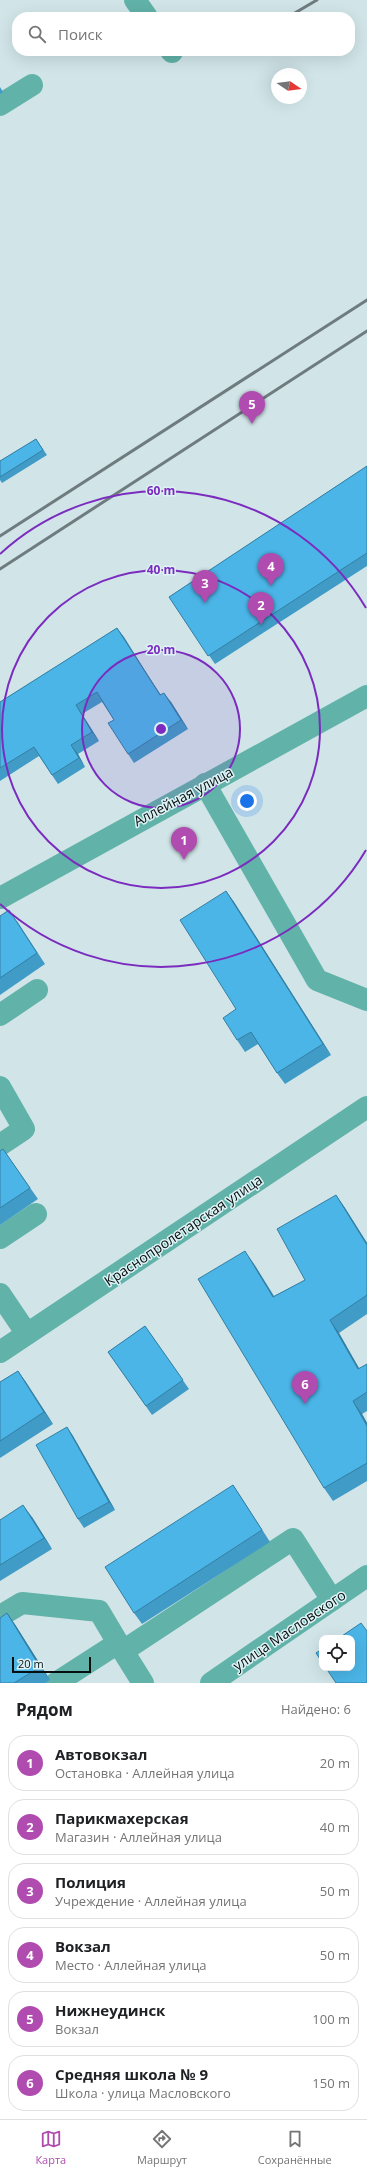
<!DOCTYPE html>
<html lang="ru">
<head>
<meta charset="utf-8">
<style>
	:root { --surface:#fff; --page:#f2f2f2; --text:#202124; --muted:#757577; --line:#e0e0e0; --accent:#b04bb0 }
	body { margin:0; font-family:"Open Sans",sans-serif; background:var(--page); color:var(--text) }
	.controls { position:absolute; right:12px; bottom:12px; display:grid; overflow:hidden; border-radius:8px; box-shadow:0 4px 16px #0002 }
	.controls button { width:36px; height:36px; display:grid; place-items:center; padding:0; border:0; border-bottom:1px solid var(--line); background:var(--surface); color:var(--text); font:20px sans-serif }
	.compass { position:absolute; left:271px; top:68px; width:36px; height:36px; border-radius:50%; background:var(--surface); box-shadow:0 4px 16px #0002; rotate:103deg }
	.scale { position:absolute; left:12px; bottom:10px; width:79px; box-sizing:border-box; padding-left:4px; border:2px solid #070e0f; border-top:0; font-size:11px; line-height:14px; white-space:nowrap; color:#070e0f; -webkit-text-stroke:3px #def3f6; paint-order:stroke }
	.you { position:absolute; left:247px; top:801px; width:14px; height:14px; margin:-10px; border:3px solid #fff; border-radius:50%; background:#1a73e8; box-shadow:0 0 0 6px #1a73e833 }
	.badge { display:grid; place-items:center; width:26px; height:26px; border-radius:50%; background:var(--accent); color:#fff; font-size:13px; font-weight:700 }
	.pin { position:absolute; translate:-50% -33px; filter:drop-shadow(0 1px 2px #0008) }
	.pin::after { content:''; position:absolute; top:21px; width:14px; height:12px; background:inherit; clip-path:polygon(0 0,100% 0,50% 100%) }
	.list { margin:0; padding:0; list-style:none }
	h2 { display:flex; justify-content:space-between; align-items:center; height:52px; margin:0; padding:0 16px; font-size:17px }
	h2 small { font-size:13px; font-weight:400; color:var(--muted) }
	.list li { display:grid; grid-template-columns:26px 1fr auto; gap:12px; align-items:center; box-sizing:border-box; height:56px; margin:0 8px 8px; padding:0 8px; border:1px solid var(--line); border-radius:16px }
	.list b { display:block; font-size:15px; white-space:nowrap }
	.list p { margin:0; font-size:13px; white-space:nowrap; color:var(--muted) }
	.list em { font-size:13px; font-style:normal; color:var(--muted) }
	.icon { flex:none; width:22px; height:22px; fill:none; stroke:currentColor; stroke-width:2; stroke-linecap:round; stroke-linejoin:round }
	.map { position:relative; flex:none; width:367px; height:1683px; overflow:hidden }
	.search { position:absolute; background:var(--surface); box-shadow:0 4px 16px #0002; left:12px; right:12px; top:12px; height:44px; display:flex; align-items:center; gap:10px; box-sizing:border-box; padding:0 14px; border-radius:16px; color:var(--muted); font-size:15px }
	.sheet { height:436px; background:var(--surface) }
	nav { display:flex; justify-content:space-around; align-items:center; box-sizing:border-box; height:56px; border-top:1px solid var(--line); background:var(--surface); font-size:11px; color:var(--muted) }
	nav a { display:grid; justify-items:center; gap:2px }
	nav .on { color:var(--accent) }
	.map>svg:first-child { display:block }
</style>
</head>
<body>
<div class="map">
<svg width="367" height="1683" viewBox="0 0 367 1683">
	<rect width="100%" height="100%" fill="#d1e5e9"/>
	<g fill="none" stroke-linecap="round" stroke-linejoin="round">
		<g stroke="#61b2a8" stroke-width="22">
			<polyline points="135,0 147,17"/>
			<polyline points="171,51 172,52"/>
			<polyline points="0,105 32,85"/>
			<polyline points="205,784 317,980 367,1000"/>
			<polyline points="0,898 367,696"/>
			<polyline points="0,1015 37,990"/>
			<polyline points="0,1087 24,1129 0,1145"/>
			<polyline points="0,1238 36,1214"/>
			<polyline points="0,1294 27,1334"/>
			<polyline points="0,1352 367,1107"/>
			<polyline points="0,1616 22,1603 99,1611 118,1643"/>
			<polyline points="123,1651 293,1539 332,1600"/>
			<polyline points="56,1683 118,1643 143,1683"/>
			<polyline points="211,1683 367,1576"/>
		</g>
		<g stroke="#6f7c7f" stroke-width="3">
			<polyline points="288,17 317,0"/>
			<polyline points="0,536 367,300"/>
			<polyline points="0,569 367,331"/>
		</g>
	</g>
	<g fill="#409cc7">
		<polygon points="0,87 3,92 0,94"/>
		<polygon points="36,439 47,455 2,483 0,480 0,461"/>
		<polygon points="367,466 367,566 215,664 169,597"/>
		<polygon points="117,628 161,695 171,702 188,729 134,763 128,754 114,720 102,702 82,714 99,741 78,754 85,767 58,784 39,756 0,781 0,702"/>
		<polygon points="226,891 234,902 331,1055 285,1084 277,1073 258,1044 245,1052 237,1040 236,1009"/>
		<polygon points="0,916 17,921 45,964 0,995"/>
		<polygon points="3,1149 38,1199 0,1225 0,1151"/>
		<polygon points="336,1195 345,1208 367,1243 367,1314 339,1333 359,1369 367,1364 367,1411 362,1414 367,1423 367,1481 333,1501 324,1488 254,1264 274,1296 305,1280"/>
		<polygon points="145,1326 189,1389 152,1415 108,1352"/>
		<polygon points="18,1371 53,1424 0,1458 0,1382"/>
		<polygon points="67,1427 73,1436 115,1510 84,1528 78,1519"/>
		<polygon points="233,1485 270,1542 142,1624 134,1613"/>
		<polygon points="32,1517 52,1549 0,1581 0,1520"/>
		<polygon points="7,1613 16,1626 50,1680 45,1683 0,1683"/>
	</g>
	<g fill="#347fa2">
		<polygon points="117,628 124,637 166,704 160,695"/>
		<polygon points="164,693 171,702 188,729 181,720"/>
		<polygon points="76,705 82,714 99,741 92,732"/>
		<polygon points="71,745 78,754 85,767 79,758"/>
		<polygon points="226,891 234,902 331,1055 323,1044"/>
		<polygon points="336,1195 345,1208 367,1243 367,1245"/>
		<polygon points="245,1251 254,1264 282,1310 273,1297"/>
		<polygon points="330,1320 339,1333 367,1382 358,1369"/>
		<polygon points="18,1371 26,1382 53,1424 44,1412"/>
		<polygon points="353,1401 362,1414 367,1423 367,1426"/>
		<polygon points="67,1427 73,1436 115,1510 109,1502"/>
		<polygon points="233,1485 241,1497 270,1542 262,1530"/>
		<polygon points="23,1505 32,1517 52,1549 44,1538"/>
		<polygon points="7,1613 16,1626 50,1680 40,1667"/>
	</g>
	<g fill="#4bb5e7" stroke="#347fa2">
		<polygon points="36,439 43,450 0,477 0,461"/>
		<polygon points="367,466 367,553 208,656 169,597"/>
		<polygon points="117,628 160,695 164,693 181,720 128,754 108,723 114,720 97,692 76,705 92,732 71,745 79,758 52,775 34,747 0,768 0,702"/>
		<polygon points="226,891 323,1044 277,1073 251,1032 237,1040 223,1018 236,1009 180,920"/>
		<polygon points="9,910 37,953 0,978 0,916"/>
		<polygon points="3,1149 30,1188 0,1208 0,1151"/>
		<polygon points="336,1195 367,1245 367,1295 330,1320 358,1369 367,1364 367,1392 353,1401 367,1426 367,1463 324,1488 198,1279 245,1251 273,1297 305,1280 277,1229"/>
		<polygon points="145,1326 183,1380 146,1406 108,1352"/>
		<polygon points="18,1371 44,1412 0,1441 0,1382"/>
		<polygon points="67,1427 109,1502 78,1519 36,1445"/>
		<polygon points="233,1485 262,1530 134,1613 105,1567"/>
		<polygon points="23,1505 44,1538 0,1565 0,1520"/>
		<polygon points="7,1613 40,1667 14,1683 0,1683 0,1618"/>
		<polygon points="361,1623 367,1631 367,1683 336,1683 326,1668 352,1668 352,1638 339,1638"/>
		<polygon points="322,1649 322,1662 316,1653"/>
	</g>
	<circle cx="161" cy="729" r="79" fill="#7b2cbf" fill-opacity=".12"/>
	<g fill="none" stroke="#7b2cbf" stroke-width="2">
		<circle cx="161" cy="729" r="79"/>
		<circle cx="161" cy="729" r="159"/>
		<path d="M366 850A238 238 0 0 1 0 904M0 554A238 238 0 0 1 366 608"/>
	</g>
	<g text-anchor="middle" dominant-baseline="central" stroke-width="3" stroke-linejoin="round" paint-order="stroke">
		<g font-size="14" fill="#070e0f" stroke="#def3f6">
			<text transform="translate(183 796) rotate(-28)">Аллейная улица</text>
			<text transform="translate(183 1230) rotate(-34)">Краснопролетарская улица</text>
			<text transform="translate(289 1630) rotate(-34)">улица Масловского</text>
		</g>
	</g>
	<circle cx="161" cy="729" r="6" fill="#7b2cbf" stroke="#def3f6" stroke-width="2"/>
	<g font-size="12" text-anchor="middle" font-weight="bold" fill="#7b2cbf" stroke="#def3f6" stroke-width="3" stroke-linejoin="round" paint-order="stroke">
		<text x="161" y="495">60 m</text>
		<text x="161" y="574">40 m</text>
		<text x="161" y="654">20 m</text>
	</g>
</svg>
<div class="controls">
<button><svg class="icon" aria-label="locate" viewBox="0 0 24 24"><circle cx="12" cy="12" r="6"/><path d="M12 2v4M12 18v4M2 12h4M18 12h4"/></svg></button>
</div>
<svg class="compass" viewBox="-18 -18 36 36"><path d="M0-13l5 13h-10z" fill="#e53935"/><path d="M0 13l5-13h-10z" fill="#757577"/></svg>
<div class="scale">20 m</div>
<div class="you"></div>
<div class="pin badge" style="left:184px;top:860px">1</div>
<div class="pin badge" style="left:261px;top:625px">2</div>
<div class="pin badge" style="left:205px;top:603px">3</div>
<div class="pin badge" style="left:271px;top:586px">4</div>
<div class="pin badge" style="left:252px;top:424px">5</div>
<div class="pin badge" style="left:305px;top:1404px">6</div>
<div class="search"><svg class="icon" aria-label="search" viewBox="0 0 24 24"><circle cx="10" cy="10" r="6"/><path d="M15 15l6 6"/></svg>Поиск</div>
</div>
<section class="sheet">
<h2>Рядом<small>Найдено: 6</small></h2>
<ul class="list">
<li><span class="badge">1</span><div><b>Автовокзал</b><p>Остановка · Аллейная улица</p></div><em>20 m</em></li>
<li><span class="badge">2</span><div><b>Парикмахерская</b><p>Магазин · Аллейная улица</p></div><em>40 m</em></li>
<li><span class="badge">3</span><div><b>Полиция</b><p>Учреждение · Аллейная улица</p></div><em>50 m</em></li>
<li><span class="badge">4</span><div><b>Вокзал</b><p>Место · Аллейная улица</p></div><em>50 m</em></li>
<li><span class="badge">5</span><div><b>Нижнеудинск</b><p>Вокзал</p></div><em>100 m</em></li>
<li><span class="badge">6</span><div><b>Средняя школа № 9</b><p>Школа · улица Масловского</p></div><em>150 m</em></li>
</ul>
</section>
<nav>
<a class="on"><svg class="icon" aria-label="map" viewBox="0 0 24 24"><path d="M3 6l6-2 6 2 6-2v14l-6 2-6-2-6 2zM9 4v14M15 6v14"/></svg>Карта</a>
<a><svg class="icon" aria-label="directions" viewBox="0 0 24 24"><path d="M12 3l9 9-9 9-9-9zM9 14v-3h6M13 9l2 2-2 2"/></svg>Маршрут</a>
<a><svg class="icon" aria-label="saved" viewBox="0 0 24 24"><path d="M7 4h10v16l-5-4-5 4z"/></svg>Сохранённые</a>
</nav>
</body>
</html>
